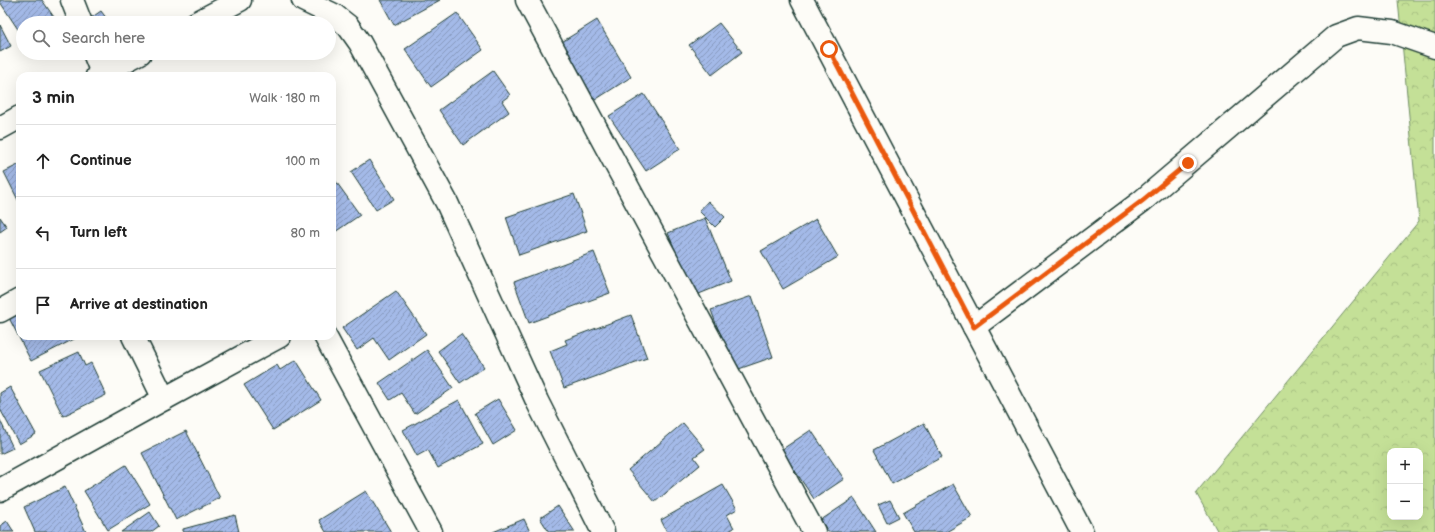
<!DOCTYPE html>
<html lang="en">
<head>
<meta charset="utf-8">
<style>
	:root { --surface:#fff; --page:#f2f2f2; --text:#222; --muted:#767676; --line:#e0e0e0 }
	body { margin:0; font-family:"Balsamiq Sans",sans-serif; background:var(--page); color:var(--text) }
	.controls { position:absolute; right:12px; bottom:12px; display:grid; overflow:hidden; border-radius:8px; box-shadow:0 4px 16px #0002 }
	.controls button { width:36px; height:36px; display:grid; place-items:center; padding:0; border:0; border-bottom:1px solid var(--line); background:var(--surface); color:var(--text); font:20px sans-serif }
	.stop { position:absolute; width:12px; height:12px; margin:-9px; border:3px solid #ea580c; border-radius:50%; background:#fff }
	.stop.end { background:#ea580c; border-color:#fff; box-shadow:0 1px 4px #0008 }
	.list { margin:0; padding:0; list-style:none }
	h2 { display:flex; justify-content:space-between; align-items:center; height:52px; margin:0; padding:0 16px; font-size:17px }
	h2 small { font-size:13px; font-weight:400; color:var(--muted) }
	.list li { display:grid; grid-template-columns:26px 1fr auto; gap:12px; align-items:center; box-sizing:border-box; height:72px; padding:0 16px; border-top:1px solid var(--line) }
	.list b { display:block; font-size:15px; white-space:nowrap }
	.list em { font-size:13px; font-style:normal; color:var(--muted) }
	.icon { flex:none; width:22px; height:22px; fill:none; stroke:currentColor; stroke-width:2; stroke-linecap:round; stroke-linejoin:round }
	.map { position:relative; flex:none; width:1435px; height:532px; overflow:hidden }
	.search { position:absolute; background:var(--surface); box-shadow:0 4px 16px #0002; left:16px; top:16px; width:320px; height:44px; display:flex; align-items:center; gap:10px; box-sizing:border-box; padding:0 14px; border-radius:22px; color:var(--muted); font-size:15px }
	.panel { position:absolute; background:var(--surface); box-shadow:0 4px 16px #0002; left:16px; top:72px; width:320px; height:268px; border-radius:12px }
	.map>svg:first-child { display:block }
</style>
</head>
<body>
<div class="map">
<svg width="1435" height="532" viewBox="0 0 1435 532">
	<defs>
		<pattern id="forest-crowns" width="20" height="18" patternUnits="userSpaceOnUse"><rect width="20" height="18" fill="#c4e097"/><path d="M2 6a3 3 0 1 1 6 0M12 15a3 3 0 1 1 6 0" fill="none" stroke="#a8c183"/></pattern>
		<pattern id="building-hatch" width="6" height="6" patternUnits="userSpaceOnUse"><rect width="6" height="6" fill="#a4bae8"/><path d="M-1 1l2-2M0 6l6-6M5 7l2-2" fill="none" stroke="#8598bd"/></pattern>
	</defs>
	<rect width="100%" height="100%" fill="#fdfcf7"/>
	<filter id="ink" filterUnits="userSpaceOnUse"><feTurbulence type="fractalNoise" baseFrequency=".025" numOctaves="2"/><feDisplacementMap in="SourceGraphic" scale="8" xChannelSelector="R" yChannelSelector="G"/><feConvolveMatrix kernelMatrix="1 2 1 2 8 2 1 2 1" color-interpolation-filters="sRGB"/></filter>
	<g filter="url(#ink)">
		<path fill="url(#forest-crowns)" stroke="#728e66" fill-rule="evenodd" d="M 1398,0 L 1435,0 L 1435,532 L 1218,532 L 1196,493 L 1419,221 ZM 1390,451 L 1420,451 L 1420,517 L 1390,517 Z"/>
		<g fill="url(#building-hatch)" stroke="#1f3d34">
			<polygon points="0,0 42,0 56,20 51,23 23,23 23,37 0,2"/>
			<polygon points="380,0 440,0 394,25"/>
			<polygon points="101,11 110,23 86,23 85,22"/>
			<polygon points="457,13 483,50 431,87 405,49"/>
			<polygon points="597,20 631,77 595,100 560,43"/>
			<polygon points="719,23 742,52 712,75 689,45"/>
			<polygon points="0,25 11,46 0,52"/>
			<polygon points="493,71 510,95 502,101 509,112 463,145 439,110"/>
			<polygon points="644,94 680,149 646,171 609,116"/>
			<polygon points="369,160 394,199 376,210 351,172"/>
			<polygon points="20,164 20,204 4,172"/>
			<polygon points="332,176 360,215 332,234"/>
			<polygon points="574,194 587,231 519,255 506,217"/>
			<polygon points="708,201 725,217 715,227 699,211"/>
			<polygon points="0,217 7,227 0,232"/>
			<polygon points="705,218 731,281 694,296 668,233"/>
			<polygon points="816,219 838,257 783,289 761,251"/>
			<polygon points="594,252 610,293 529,323 514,282"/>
			<polygon points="396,291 426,334 389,360 374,338 357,350 342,328"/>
			<polygon points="752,296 773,357 733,371 711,310"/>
			<polygon points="20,305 20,336 75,336 76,338 31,361 6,312"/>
			<polygon points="631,315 647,358 564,388 550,351 567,344 565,340"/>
			<polygon points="461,334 484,367 460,383 438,351"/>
			<polygon points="427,350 453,388 415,414 401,393 390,400 379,383"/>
			<polygon points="79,352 85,366 91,363 106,395 63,416 40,370"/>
			<polygon points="296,360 321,400 273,430 244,385 277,365 280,370"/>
			<polygon points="10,387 36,434 19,444 0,409 0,393"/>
			<polygon points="498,399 517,430 493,445 475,413"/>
			<polygon points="459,400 483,444 438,468 428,450 417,456 403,430"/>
			<polygon points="0,420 13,448 0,454"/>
			<polygon points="683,423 705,449 694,457 700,465 655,502 628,470"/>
			<polygon points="924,423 942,457 892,484 874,450"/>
			<polygon points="811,430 844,479 814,499 781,450"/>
			<polygon points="186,431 220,498 176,520 142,453"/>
			<polygon points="126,465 150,504 108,530 84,491"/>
			<polygon points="953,484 972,517 946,532 914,532 903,513"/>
			<polygon points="723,485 737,509 727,515 734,528 728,532 667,532 661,520"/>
			<polygon points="65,487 86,532 35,532 24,507"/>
			<polygon points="366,491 391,532 326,532 319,520"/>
			<polygon points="854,498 876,532 828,532 821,520"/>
			<polygon points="890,500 899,517 887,523 878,505"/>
			<polygon points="558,506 575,532 549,532 540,518"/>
			<polygon points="150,512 159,526 151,532 121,532"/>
			<polygon points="235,515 239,532 183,532 183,529"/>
			<polygon points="524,519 530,532 493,532"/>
			<polygon points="7,521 14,532 0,532 0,526"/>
		</g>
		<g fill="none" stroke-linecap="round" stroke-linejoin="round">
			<g stroke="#1f3d34" stroke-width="25">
				<g id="minor">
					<polyline points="72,0 81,23"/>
					<polyline points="303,0 334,15 348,26 360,43 447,203 537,401 603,532"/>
					<polyline points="527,0 814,532"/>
					<polyline points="196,23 240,0"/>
					<polyline points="94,53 102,73"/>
					<polyline points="97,76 140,53"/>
					<polyline points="0,128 20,117"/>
					<polyline points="0,311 20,300"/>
					<polyline points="974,327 1142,201 1336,36 1358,28 1392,32 1435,47"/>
					<polyline points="133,336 164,399"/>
					<polyline points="325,336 431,532"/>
					<polyline points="0,490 164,399 280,336"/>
				</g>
			</g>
			<g stroke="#1f3d34" stroke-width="25">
				<polyline id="major" points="802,0 1082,532"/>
			</g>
			<use href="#minor" stroke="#fdfcf7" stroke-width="22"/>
			<use href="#major" stroke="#fdfcf7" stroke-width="22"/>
		</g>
	</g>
	<g fill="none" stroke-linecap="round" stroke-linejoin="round" filter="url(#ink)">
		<polyline stroke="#ea580c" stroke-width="5" points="829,49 974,327 1142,201 1188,163"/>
	</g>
</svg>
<div class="controls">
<button>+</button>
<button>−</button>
</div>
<div class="stop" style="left:829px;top:49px"></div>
<div class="stop end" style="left:1188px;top:163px"></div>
<div class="search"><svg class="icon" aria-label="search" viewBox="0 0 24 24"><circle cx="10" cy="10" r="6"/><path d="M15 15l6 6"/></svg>Search here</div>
<section class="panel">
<h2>3 min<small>Walk · 180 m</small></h2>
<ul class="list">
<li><svg class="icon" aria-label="ahead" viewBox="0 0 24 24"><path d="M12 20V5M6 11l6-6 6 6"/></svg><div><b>Continue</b></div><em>100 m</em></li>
<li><svg class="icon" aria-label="left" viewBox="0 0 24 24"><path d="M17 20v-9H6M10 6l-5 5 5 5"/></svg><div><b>Turn left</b></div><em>80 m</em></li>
<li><svg class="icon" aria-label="arrive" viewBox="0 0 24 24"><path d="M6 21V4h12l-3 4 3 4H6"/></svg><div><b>Arrive at destination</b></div></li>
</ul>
</section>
</div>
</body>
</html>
